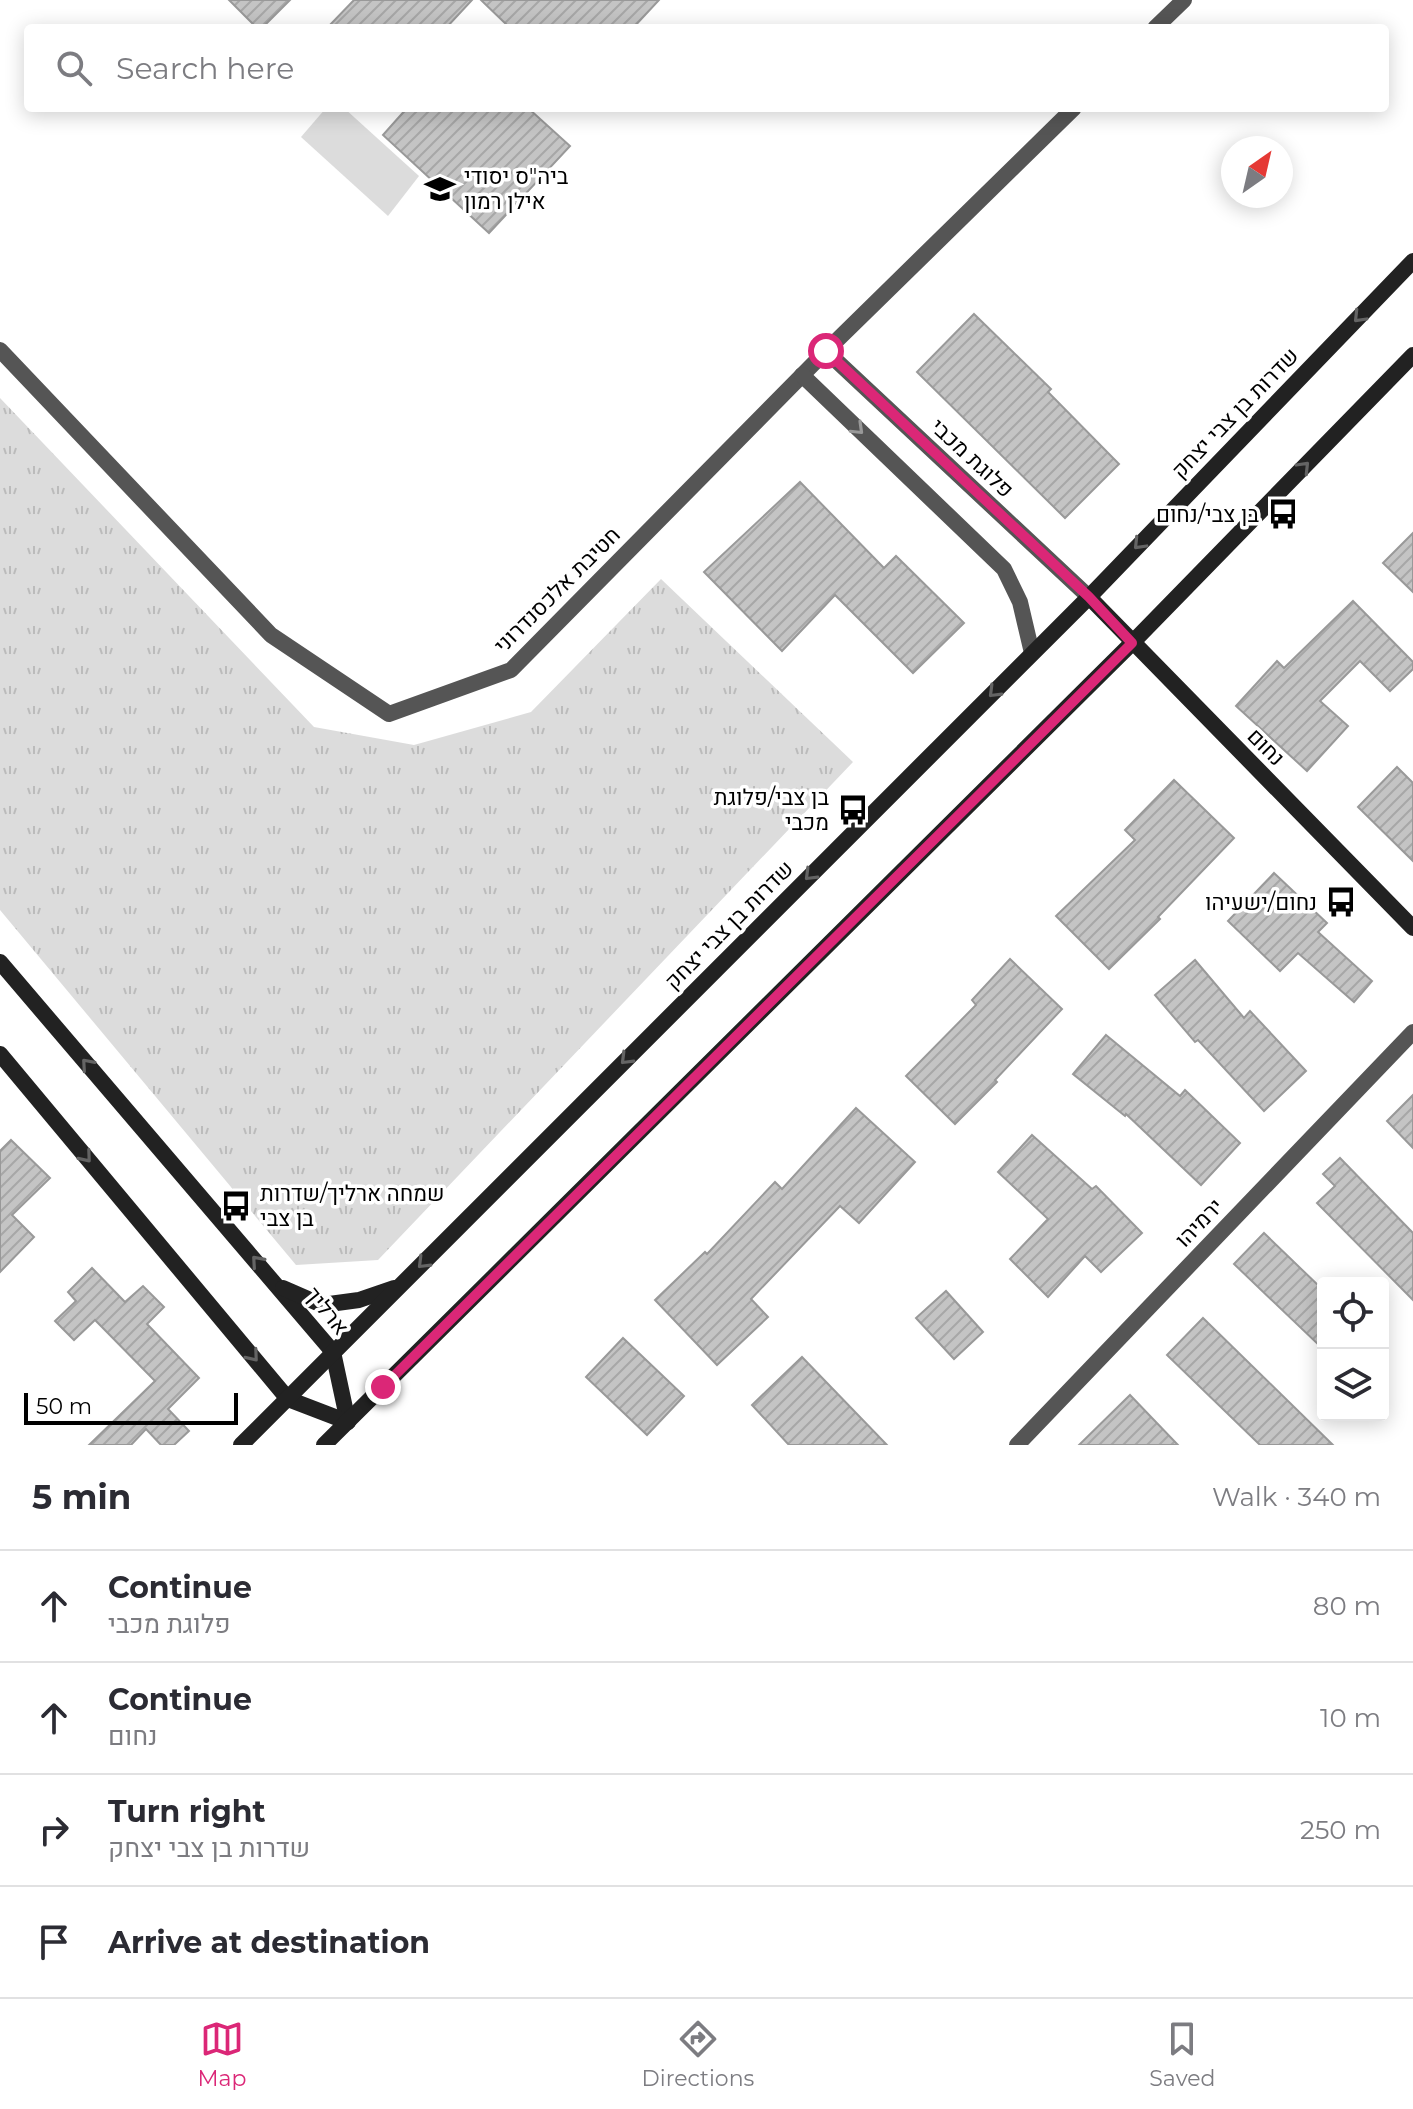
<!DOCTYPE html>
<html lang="en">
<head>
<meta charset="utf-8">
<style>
	:root { --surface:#fff; --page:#f2f2f3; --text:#2b2b33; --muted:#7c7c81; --line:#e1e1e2; --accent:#db2777 }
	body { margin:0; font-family:Montserrat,Heebo,sans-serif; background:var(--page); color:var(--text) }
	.controls { position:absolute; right:24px; bottom:24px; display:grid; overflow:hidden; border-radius:8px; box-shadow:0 4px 20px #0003 }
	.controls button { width:72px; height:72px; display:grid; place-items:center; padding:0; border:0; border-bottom:2px solid var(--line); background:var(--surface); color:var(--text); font:40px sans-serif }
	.compass { position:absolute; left:1221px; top:136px; width:72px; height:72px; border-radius:50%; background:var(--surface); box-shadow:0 4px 20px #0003; rotate:34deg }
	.scale { position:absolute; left:24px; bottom:20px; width:214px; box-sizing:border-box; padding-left:8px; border:4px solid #000; border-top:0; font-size:22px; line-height:28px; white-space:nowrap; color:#000; -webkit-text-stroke:6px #fff; paint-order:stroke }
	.stop { position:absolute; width:24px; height:24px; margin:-18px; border:6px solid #db2777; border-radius:50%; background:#fff }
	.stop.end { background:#db2777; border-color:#fff; box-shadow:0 2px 8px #0008 }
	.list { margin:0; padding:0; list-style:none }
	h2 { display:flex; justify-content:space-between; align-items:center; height:104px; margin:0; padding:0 32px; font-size:34px }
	h2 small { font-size:26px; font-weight:400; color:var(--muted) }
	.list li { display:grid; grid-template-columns:52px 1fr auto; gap:24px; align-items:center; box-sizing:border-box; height:112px; padding:0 32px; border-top:2px solid var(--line) }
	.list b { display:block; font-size:30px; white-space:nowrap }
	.list p { margin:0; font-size:26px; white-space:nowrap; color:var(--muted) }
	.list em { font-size:26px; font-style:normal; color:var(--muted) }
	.icon { flex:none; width:44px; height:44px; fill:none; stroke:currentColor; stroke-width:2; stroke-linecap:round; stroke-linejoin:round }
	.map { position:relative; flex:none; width:1413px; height:1445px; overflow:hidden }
	.search { position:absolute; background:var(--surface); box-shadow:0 4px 20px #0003; left:24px; right:24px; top:24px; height:88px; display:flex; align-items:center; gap:20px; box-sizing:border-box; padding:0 28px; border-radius:8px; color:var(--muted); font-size:30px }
	.sheet { height:552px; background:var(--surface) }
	nav { display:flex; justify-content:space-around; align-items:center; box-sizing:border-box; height:112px; border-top:2px solid var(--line); background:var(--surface); font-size:22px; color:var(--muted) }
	nav a { display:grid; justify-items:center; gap:4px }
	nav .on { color:var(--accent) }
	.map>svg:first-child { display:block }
</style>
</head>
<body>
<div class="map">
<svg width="1413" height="1445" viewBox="0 0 1413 1445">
	<defs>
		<pattern id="grass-tufts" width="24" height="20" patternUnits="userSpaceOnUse" patternTransform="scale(2)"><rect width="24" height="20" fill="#dcdcdc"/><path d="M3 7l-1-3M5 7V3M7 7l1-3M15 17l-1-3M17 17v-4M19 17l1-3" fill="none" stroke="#bbb"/></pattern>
		<pattern id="building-hatch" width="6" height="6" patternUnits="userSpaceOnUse" patternTransform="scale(2)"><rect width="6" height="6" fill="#c4c4c4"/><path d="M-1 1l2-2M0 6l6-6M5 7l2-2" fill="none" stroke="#a7a7a7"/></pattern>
	</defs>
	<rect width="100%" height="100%" fill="#fff"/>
	<polygon fill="url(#grass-tufts)" points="0,398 314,727 414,745 531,712 661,579 853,762 378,1260 296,1265 0,910"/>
	<polygon fill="#dcdcdc" points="326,108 344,108 419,176 388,216 301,137"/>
	<g fill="url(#building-hatch)" stroke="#999" stroke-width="2">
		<polygon points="229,0 290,0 262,28 257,28"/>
		<polygon points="354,0 472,0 446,28 327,28"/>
		<polygon points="481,0 659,0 633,28 510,28"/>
		<polygon points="407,108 528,108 570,146 489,233 383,135"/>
		<polygon points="974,314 1051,389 1048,392 1119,464 1065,518 917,372"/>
		<polygon points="800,482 884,568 896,556 964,623 913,673 835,595 782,651 704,572"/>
		<polygon points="1413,533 1413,592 1383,563"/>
		<polygon points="1353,601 1413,662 1413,669 1390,691 1360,661 1320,701 1348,726 1307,771 1236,706 1277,661 1284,668"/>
		<polygon points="1397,767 1413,783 1413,861 1358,807"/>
		<polygon points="1174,780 1234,838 1158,917 1160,919 1109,969 1056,916 1135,840 1125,830"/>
		<polygon points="1274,873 1327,923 1318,932 1372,981 1354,1002 1298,953 1280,971 1228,921"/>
		<polygon points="1010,959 1062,1009 995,1080 997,1082 955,1124 906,1076 976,1005 972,1000"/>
		<polygon points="1195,960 1244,1018 1250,1011 1306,1071 1264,1111 1198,1040 1195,1042 1155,995"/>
		<polygon points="1106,1035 1180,1096 1185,1090 1240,1143 1201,1185 1126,1114 1125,1116 1073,1074"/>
		<polygon points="1413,1095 1413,1148 1387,1121"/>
		<polygon points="856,1108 915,1162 859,1223 840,1206 751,1299 768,1317 717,1365 655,1300 705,1252 707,1254 775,1182 782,1189"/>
		<polygon points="1032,1135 1092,1189 1096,1186 1142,1233 1101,1272 1085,1256 1048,1297 1010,1259 1048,1219 998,1172"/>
		<polygon points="11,1140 50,1178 12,1215 34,1237 0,1272 0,1151"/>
		<polygon points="1340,1158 1413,1233 1413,1300 1317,1203 1335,1186 1323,1174"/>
		<polygon points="1264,1233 1323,1290 1323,1349 1234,1264"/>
		<polygon points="92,1268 125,1302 143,1286 164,1307 147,1324 199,1378 168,1409 189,1431 174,1445 161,1445 146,1429 131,1445 89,1445 155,1381 95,1320 74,1340 55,1321 76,1301 68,1292"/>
		<polygon points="946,1291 983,1332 954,1359 916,1318"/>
		<polygon points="1203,1318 1333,1445 1260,1445 1167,1355"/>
		<polygon points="623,1338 684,1396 647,1435 586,1377"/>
		<polygon points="802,1357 887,1445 789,1445 752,1405"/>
		<polygon points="1130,1395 1178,1445 1079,1445"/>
	</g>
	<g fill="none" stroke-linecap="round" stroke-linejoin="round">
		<g stroke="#555" stroke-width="16">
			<polyline points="1155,28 1184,0"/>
			<polyline points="0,350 271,635 389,714 511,670 826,351 1074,108"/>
			<polyline points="826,351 1089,597"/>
			<polyline points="802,375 1004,569 1020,602 1032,653"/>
			<polyline points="1017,1445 1413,1032"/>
		</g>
		<g stroke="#222" stroke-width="16">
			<polyline points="1089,597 1413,928"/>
			<polyline points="0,962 333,1352 348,1422"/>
			<polyline points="0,1054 288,1399 348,1422"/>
			<polyline points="283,1288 322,1305 359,1300 394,1288"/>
			<polyline points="241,1445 1089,597 1413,261"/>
			<polyline points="324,1445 1132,643 1413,355"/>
		</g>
	</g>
	<defs><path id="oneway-chevron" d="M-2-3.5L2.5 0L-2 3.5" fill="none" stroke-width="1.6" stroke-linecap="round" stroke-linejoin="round" transform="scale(2)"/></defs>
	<g stroke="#646464">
		<use href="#oneway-chevron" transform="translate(1359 317) rotate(134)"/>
		<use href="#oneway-chevron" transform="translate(1304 467) rotate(-46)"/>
		<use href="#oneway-chevron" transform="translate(1139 544) rotate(134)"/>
		<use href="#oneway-chevron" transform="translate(994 692) rotate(135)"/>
		<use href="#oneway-chevron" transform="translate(810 875) rotate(135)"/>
		<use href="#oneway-chevron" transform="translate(626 1059) rotate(135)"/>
		<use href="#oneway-chevron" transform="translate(87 1064) rotate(-131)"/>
		<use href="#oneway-chevron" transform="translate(86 1157) rotate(50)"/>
		<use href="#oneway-chevron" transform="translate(257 1261) rotate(-131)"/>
		<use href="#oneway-chevron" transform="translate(423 1263) rotate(135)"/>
		<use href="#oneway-chevron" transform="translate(253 1356) rotate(50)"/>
	</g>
	<use stroke="#999" href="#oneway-chevron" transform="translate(858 429) rotate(44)"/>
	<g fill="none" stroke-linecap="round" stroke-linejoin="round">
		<polyline stroke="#db2777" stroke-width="10" points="383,1387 1132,643 1089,597 826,351"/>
	</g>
	<defs>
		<g id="school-bare" transform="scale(2.4)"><path d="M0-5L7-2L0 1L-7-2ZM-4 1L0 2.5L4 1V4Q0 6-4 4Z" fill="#000" stroke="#fff" stroke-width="2.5" paint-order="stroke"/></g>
		<g id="bus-bare" transform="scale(2.4)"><path d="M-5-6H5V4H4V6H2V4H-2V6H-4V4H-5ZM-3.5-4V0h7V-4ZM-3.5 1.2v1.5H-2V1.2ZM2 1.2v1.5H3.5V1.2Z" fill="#000" stroke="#fff" stroke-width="2.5" paint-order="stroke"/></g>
	</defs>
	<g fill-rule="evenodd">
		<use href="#school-bare" x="440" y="189"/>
		<use href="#bus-bare" x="1283" y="514"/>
		<use href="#bus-bare" x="853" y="810"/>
		<use href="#bus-bare" x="1341" y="902"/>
		<use href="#bus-bare" x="236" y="1206"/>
	</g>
	<g text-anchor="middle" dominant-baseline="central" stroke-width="7" stroke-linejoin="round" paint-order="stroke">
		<g font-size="22" fill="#000" stroke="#fff" text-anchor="end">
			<text x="464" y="176" text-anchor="start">ביה"ס יסודי<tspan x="464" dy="25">אילן רמון</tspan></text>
			<text x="1259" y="514">בן צבי/נחום</text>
			<text x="829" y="797">בן צבי/פלוגת<tspan x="829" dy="25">מכבי</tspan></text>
			<text x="1317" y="902">נחום/ישעיהו</text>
			<text x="260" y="1193" text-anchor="start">שמחה ארליך/שדרות<tspan x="260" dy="25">בן צבי</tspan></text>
		</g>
		<g font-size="22" fill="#000" stroke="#fff">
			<text transform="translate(1235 413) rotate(-46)">שדרות בן צבי יצחק</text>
			<text transform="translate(972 458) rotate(43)">פלוגת מכבי</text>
			<text transform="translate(557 590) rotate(-45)">חטיבת אלכסנדרוני</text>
			<text transform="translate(1266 747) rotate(45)">נחום</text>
			<text transform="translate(729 925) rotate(-45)">שדרות בן צבי יצחק</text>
			<text transform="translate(1199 1223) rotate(-46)">ירמיהו</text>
			<text transform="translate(327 1311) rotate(51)">ארליך</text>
		</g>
	</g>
</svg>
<div class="controls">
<button><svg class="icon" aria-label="locate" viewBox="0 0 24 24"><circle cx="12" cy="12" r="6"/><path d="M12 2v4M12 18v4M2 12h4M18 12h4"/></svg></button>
<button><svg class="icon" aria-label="layers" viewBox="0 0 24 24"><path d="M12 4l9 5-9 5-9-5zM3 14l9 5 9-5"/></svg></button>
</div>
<svg class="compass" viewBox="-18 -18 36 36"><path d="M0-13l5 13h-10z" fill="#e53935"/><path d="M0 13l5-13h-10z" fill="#7c7c81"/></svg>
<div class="scale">50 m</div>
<div class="stop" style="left:826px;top:351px"></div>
<div class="stop end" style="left:383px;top:1387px"></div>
<div class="search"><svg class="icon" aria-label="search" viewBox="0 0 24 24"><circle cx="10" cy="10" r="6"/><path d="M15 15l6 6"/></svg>Search here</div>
</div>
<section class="sheet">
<h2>5 min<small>Walk · 340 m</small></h2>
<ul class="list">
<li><svg class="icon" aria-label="ahead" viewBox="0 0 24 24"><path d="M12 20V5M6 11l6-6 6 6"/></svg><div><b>Continue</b><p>פלוגת מכבי</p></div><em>80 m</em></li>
<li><svg class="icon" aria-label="ahead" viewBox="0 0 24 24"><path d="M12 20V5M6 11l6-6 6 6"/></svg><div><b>Continue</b><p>נחום</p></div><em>10 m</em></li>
<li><svg class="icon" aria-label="right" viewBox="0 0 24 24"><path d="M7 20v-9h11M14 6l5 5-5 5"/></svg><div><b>Turn right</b><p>שדרות בן צבי יצחק</p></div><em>250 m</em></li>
<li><svg class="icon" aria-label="arrive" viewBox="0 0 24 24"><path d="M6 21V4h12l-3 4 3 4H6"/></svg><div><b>Arrive at destination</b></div></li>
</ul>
</section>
<nav>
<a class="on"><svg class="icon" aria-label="map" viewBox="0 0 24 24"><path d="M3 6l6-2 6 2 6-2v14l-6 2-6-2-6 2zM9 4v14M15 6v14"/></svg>Map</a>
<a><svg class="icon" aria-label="directions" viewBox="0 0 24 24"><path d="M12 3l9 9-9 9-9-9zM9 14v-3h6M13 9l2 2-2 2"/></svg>Directions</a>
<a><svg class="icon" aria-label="saved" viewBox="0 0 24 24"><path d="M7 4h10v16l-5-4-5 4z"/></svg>Saved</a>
</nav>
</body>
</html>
